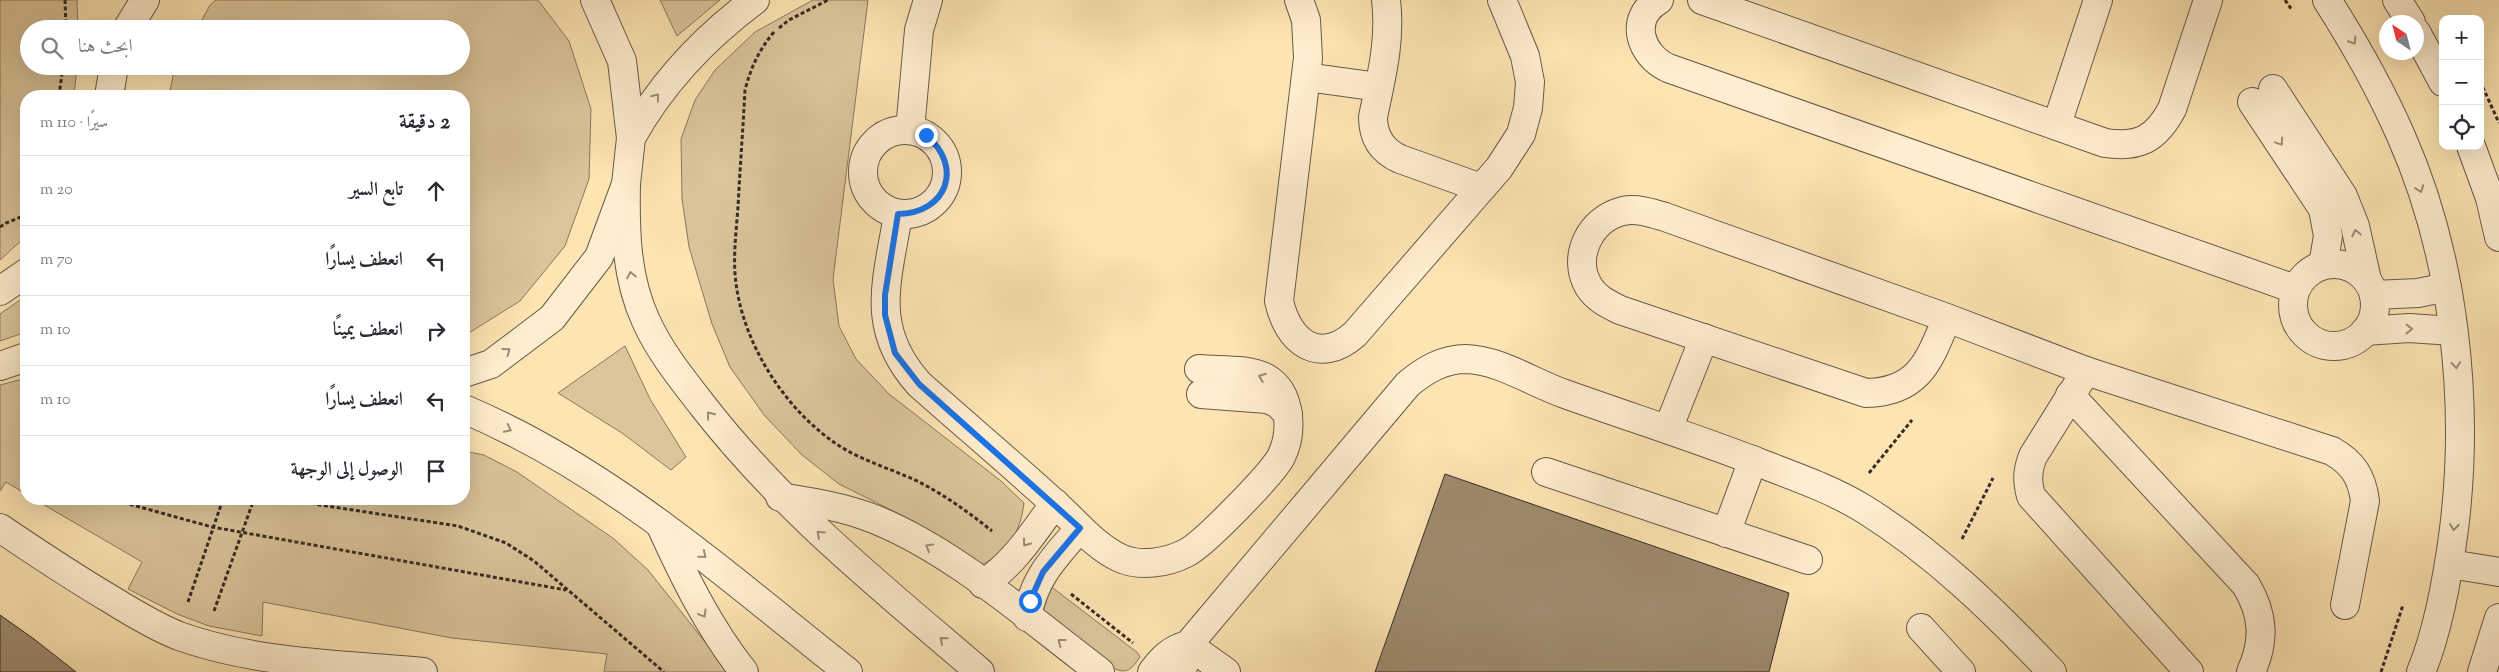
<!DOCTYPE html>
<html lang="ar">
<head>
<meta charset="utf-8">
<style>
	:root { --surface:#fff; --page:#f7f7f7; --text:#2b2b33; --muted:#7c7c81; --line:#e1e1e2 }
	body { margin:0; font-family:"Sorts Mill Goudy",Amiri,serif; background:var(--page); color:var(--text); direction:rtl }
	.controls { position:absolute; right:15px; top:15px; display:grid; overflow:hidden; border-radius:10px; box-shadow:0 5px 20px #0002 }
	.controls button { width:45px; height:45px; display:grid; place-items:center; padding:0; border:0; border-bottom:1px solid var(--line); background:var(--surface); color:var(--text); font:25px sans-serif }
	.compass { position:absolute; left:2379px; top:15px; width:45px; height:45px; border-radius:50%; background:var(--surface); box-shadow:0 5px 20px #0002; rotate:325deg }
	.stop { position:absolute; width:15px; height:15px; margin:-11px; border:4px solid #1a73e8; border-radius:50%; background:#fff }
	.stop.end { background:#1a73e8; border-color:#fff; box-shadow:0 1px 5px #0008 }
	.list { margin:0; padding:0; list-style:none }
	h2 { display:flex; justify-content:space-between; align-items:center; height:65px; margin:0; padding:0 20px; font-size:21px }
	h2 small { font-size:16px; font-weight:400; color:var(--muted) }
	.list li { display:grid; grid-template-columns:32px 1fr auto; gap:15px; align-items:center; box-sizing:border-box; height:70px; padding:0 20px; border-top:1px solid var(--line) }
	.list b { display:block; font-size:19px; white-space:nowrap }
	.list em { font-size:16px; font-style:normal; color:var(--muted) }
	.icon { flex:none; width:28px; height:28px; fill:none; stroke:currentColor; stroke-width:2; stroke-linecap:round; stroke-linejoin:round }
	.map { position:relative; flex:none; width:2499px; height:672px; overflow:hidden; direction:ltr }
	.search { position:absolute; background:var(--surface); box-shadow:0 5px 20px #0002; left:20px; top:20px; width:450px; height:55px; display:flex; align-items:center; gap:12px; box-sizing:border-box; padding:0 18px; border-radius:28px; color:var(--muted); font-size:19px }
	.panel { position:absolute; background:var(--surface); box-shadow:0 5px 20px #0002; left:20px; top:90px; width:450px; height:415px; border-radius:20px; direction:rtl }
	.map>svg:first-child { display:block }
</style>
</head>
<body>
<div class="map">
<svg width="2499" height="672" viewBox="0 0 2499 672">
	<rect width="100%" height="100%" fill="#fde4b3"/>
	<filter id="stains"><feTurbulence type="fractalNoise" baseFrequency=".004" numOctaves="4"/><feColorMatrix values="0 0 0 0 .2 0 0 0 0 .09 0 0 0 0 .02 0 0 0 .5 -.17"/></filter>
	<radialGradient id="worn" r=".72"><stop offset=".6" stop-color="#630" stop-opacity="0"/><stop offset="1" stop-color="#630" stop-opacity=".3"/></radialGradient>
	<g fill="#dbc59b" stroke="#897860">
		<polygon points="0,0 77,0 78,29 29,29 29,66 77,66 74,96 26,96 26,236 0,260"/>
		<polygon points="216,0 538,0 569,41 591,109 589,179 565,246 520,301 464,336 464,96 169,96 175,66 461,66 461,29 197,29 210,5"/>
		<polygon points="660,0 720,0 677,36"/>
		<path d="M 813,0 L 868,0 L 833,279 L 839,326 L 856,359 L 889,394 L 1001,481 L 1024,503 C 1020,534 1009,549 982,565 L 964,559 L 915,522 L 839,484 L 802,455 L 764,415 L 730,367 L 712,324 L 689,247 L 682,199 L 681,139 L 695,100 L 715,70 L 755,32 Z"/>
		<polygon points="26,296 26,332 0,341 0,314"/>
		<polygon points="625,346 650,399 686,457 671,470 622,433 558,393"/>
		<polygon points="26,378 26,494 6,482 0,491 0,385"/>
		<polygon points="464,451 484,455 517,472 614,539 648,570 729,672 604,672 607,654 452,638 263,602 262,636 209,626 177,614 128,589 142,562 34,499 464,499"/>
		<path d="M 1049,585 L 1138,653 L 1140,657 C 1136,663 1131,671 1123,671 C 1110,672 1055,627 1042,618 Z"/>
	</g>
	<g fill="#9e8b6e" stroke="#372b24">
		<polygon points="1445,474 1789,593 1769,672 1375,672"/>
		<polygon points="0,615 34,639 76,672 0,672"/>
	</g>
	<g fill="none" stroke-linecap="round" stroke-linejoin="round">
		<g stroke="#685948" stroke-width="30">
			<g id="minor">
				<path d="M 1299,0 L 1306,20 L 1308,58 L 1279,301 C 1288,342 1319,366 1355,334 L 1499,168 L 1521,134 L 1528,108 L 1530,82 L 1525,56 L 1502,0"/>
				<path d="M 1386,0 C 1391,41 1381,78 1373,117 C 1373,137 1382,151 1400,159 L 1481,188"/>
				<path d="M 1659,0 C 1628,18 1640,55 1668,68 L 2295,289"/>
				<path d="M 1702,0 L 2105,143 C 2139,148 2156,139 2172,109 L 2208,0"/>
				<path d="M 2327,0 C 2355,44 2380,88 2401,136 C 2454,255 2470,400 2454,529 C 2448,575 2439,629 2421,672"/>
				<polyline points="2397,0 2411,22"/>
				<polyline points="127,29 145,0"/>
				<polyline points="2416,32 2443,82"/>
				<polyline points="1306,77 1379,87"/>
				<polyline points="2273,89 2343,196 2355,226 2367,280"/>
				<polyline points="109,96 114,66"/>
				<polyline points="2252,102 2323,209 2328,236 2323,265"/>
				<polyline points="2057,124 2098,0"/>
				<circle cx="905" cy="172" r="42"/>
				<polyline points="910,130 919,30 928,0"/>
				<path d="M 631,138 C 662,82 704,38 755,0"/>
				<polyline points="2471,146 2490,198 2499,237"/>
				<path d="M 626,184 C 625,231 626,278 646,321 C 660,352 682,379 703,406 C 783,509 881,587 980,672"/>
				<path d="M 898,215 C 887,282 869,328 919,384 C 964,424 1009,462 1053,502 C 1074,520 1094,546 1120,558 C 1139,567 1167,563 1186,553 C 1204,544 1271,475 1281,457 C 1293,433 1292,393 1266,378 C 1248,368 1219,371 1199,369"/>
				<circle cx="2334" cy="305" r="41"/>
				<polyline points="0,291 26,273"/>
				<polyline points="2374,295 2418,293 2447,287"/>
				<path d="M 1947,318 C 1929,361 1919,392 1866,393 L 1620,310 C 1608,304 1597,299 1589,287 C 1571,257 1590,219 1623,211 C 1637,208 1652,213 1665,217 L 1947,318 L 2086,371 L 2332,451 C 2353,463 2362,477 2365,501 L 2345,605"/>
				<polyline points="2365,331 2409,328 2453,331"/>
				<polyline points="0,366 26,357"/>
				<path d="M 2086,371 L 2033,456 C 2027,471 2027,481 2031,496 L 2189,672"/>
				<polyline points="464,373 491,364 552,318 599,257 626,184 631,138 622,61 595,0"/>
				<polyline points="1201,394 1267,399 1277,403 1288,414"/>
				<path d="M 2070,395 L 2246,585 C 2264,615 2265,641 2251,672"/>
				<path d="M 464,409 C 609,470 725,575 848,672"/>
				<polyline points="1668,429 1704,338"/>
				<polyline points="1546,472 1808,560"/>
				<path d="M 780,497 C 809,502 838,506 866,516 C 947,545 1031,620 1100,672"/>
				<path d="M 660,524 C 684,577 708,626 744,672"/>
				<path d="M 0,528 C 37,553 73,577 112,600 C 133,613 156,627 179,636 C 257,664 341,664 423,672"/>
				<polyline points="1726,533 1753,460"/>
				<polyline points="2450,564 2499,572"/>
				<path d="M 983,584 C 1014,564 1033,533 1055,503"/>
				<path d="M 1027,617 C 1034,577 1055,557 1080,528"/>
				<polyline points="1921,628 1961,672"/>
				<polyline points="1188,645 1226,672"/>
				<path d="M 1152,672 C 1162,659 1171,649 1188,645 L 1408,384 C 1425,370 1443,359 1466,359 C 1500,360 1533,383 1565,394 C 1632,418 1699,439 1765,465 C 1799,478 1833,490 1864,509 C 1936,554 1994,611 2052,672"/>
				<polyline points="1181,672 1188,654 1188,645"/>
				<polyline points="2482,672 2499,618"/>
			</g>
		</g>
		<g stroke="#372b24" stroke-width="3" stroke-dasharray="4 2.5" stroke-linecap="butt">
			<polyline points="65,0 66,29"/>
			<polyline points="2285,0 2292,10"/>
			<polyline points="779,28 789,20 828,0"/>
			<path d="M 774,32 C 759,50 751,67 745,90 C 743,129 740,168 738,207 C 736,235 732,262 737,290 C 747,350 787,411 838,445 C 861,460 888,468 913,479 C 942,493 967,511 992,531"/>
			<polyline points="2480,81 2499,123"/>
			<polyline points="59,96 63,66"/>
			<polyline points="0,227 6,223 26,215"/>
			<polyline points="1869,473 1912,420"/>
			<polyline points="111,499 212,527 566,590"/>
			<polyline points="292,499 320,505 458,526 506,543 534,561 664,672"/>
			<polyline points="1962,539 1993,478"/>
			<polyline points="1071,594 1133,643"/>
			<polyline points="188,602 223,499"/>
			<polyline points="214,611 254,499"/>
			<polyline points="2381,672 2403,605"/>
		</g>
		<use href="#minor" stroke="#feedce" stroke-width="28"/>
	</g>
	<defs><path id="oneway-chevron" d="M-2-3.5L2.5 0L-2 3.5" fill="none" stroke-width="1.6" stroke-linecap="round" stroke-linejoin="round" transform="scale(1.25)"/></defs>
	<g stroke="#9a8c79">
		<use href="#oneway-chevron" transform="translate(2353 41) rotate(58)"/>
		<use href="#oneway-chevron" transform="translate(656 97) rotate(-52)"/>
		<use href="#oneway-chevron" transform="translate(2280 142) rotate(56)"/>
		<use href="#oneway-chevron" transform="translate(2420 189) rotate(70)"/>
		<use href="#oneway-chevron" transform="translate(2356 233) rotate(-102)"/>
		<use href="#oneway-chevron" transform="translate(631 275) rotate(-101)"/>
		<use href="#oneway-chevron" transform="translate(2409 329)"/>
		<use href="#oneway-chevron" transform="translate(507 351) rotate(-36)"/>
		<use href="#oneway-chevron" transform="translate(2456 365) rotate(85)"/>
		<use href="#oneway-chevron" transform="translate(1262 377) rotate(-159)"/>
		<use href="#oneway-chevron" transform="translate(710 415) rotate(-128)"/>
		<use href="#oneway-chevron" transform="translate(508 429) rotate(26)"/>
		<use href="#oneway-chevron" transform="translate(2454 527) rotate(97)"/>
		<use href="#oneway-chevron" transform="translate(820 534) rotate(-137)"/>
		<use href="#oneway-chevron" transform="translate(1026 543) rotate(126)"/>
		<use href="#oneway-chevron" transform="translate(929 547) rotate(-150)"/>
		<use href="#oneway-chevron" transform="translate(703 555) rotate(39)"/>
		<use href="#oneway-chevron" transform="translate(703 614) rotate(59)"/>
		<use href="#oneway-chevron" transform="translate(943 640) rotate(-139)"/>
		<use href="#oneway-chevron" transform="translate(1061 642) rotate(-143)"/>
	</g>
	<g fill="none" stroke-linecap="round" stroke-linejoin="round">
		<path stroke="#1a73e8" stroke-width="6" d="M 926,135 C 964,167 947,213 898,214 L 885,295 L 885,315 L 895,353 L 919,384 L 1080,528 L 1043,572 L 1030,601"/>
	</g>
	<rect width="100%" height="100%" filter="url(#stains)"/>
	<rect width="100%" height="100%" fill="url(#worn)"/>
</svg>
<div class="controls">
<button>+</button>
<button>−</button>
<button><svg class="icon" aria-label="locate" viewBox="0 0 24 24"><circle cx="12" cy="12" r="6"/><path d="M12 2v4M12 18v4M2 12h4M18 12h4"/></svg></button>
</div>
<svg class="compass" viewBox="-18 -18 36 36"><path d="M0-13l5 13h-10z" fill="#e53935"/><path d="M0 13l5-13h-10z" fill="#7c7c81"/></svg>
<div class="stop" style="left:1030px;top:601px"></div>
<div class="stop end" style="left:926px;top:135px"></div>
<div class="search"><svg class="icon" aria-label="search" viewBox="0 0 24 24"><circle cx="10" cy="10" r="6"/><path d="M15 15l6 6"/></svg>ابحث هنا</div>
<section class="panel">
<h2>2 دقيقة<small>سيرًا · 110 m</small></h2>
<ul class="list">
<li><svg class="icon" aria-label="ahead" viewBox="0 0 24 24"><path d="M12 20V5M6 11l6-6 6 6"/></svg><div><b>تابع السير</b></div><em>20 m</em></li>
<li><svg class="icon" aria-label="left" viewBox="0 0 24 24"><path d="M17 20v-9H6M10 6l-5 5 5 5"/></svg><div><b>انعطف يسارًا</b></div><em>70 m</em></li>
<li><svg class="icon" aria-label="right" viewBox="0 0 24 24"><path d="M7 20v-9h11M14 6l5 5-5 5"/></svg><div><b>انعطف يمينًا</b></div><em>10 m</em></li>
<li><svg class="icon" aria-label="left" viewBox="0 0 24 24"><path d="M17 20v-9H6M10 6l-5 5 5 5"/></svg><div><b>انعطف يسارًا</b></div><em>10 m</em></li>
<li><svg class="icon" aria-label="arrive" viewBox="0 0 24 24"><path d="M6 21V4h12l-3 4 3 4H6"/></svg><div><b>الوصول إلى الوجهة</b></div></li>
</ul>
</section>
</div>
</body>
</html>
